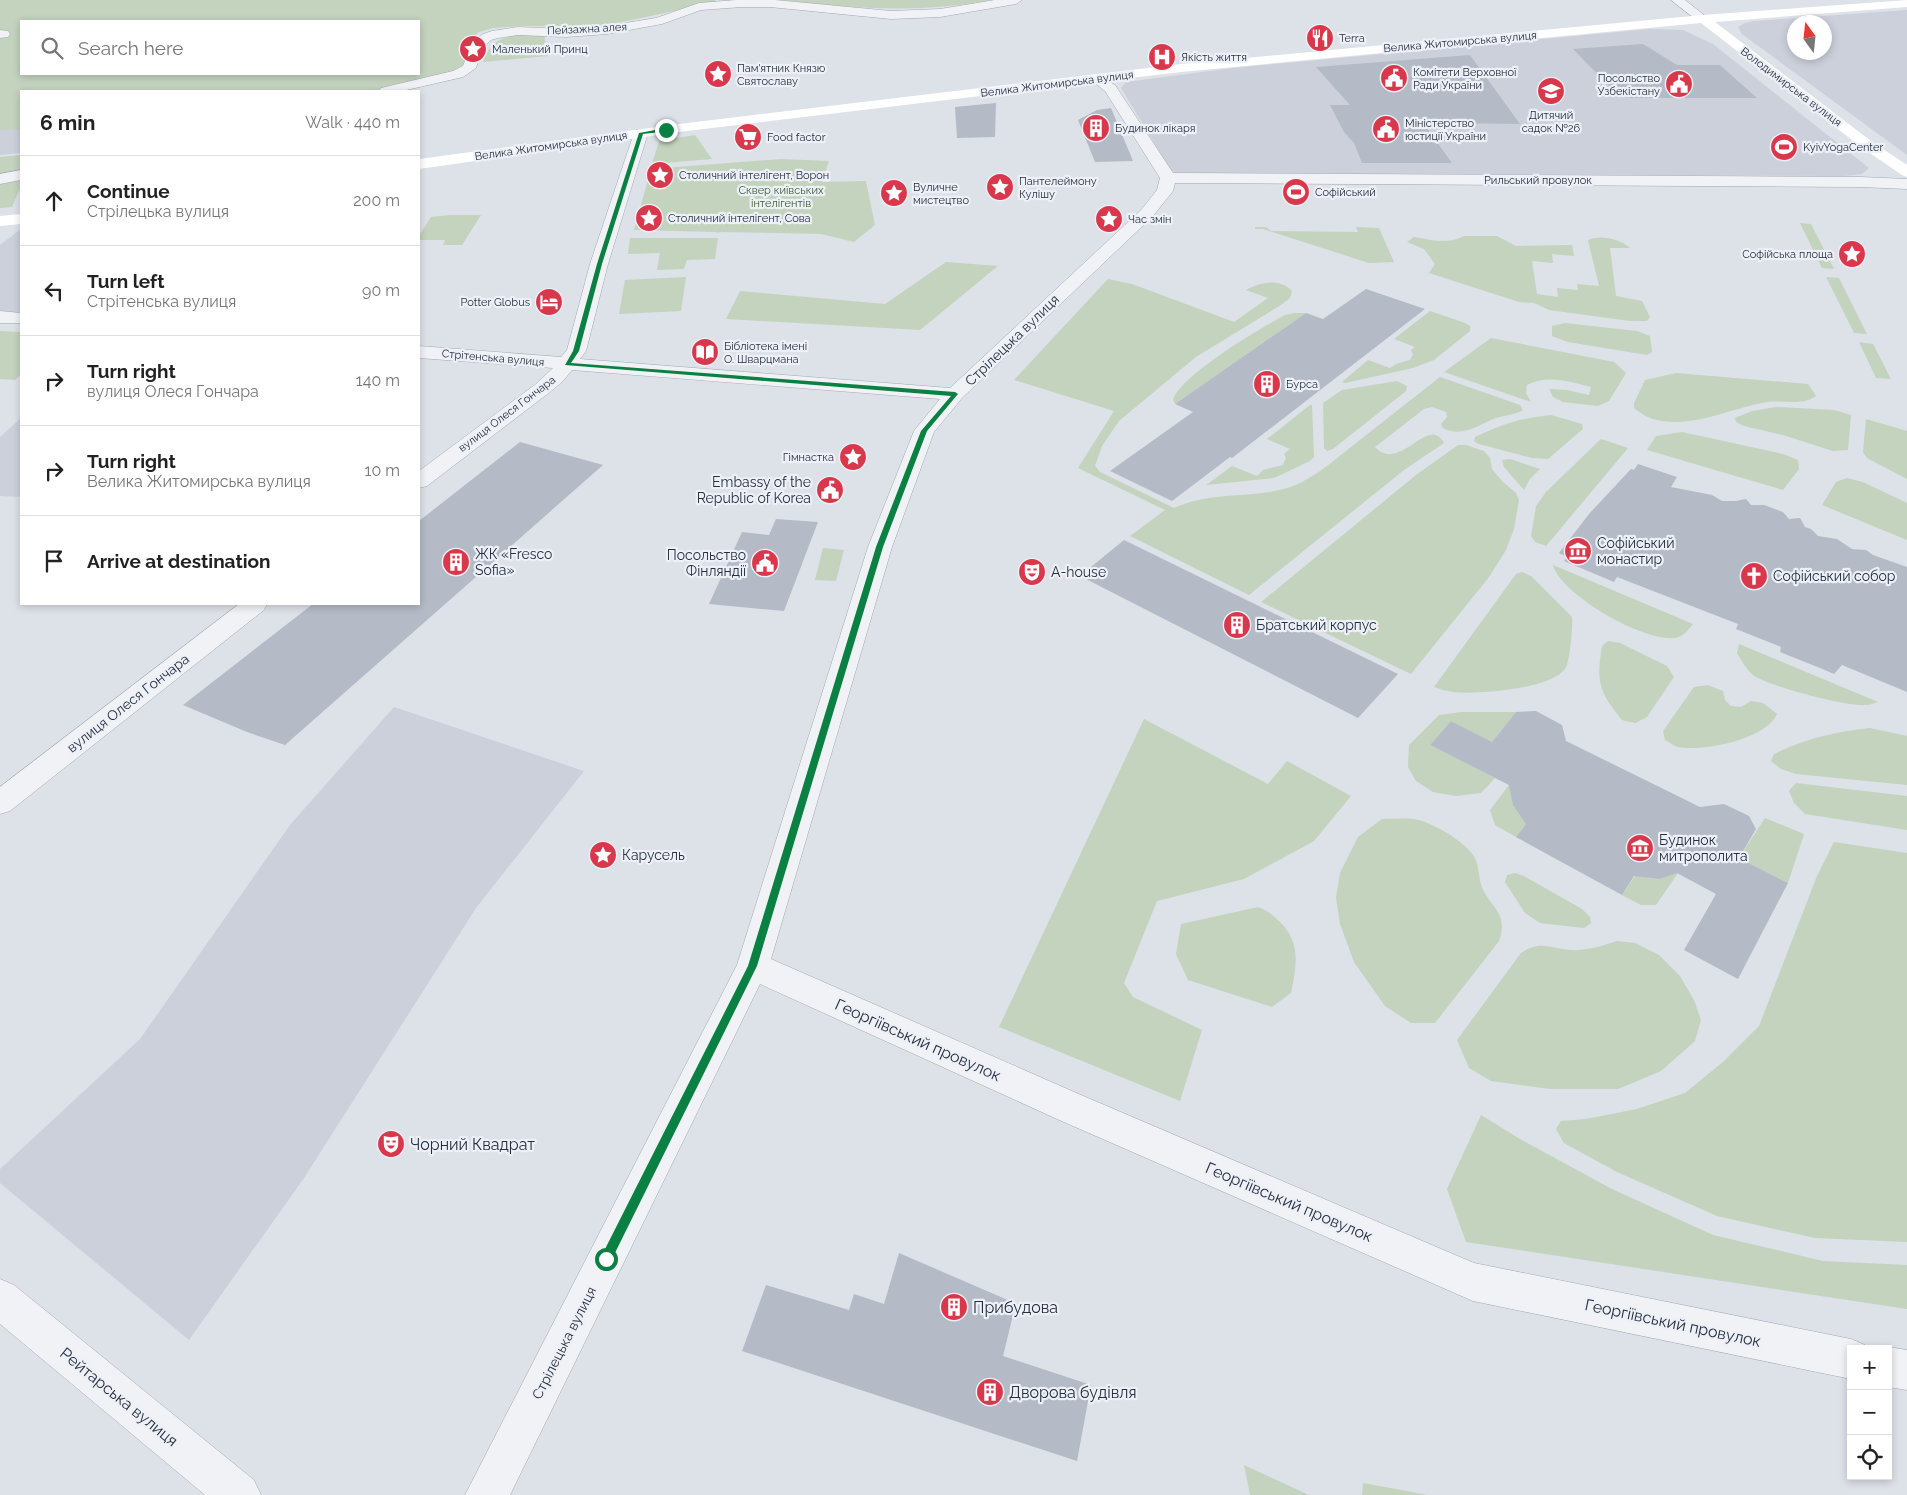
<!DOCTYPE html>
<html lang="en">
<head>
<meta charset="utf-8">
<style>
	:root { --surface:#fff; --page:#f2f2f2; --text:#222; --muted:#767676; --line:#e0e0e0 }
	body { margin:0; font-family:Raleway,sans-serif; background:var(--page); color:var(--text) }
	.controls { position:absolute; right:15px; bottom:15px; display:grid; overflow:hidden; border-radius:0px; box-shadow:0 2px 8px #0003 }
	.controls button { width:45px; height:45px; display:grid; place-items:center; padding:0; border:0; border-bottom:1px solid var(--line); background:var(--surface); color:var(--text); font:25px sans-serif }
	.compass { position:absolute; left:1787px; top:15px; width:45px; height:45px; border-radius:50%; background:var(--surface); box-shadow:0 2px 8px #0003; rotate:345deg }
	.stop { position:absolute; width:15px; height:15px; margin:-11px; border:4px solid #0b8043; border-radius:50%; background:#fff }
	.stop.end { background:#0b8043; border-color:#fff; box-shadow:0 1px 5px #0008 }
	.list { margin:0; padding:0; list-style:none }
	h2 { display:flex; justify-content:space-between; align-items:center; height:65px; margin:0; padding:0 20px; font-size:21px }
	h2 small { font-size:16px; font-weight:400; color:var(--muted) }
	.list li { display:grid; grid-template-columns:32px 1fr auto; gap:15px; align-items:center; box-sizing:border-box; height:90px; padding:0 20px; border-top:1px solid var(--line) }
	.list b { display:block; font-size:19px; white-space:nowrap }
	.list p { margin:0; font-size:16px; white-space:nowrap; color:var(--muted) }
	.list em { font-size:16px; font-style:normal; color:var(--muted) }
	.icon { flex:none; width:28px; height:28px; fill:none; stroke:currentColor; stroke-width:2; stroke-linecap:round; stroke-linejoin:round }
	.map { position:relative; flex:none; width:1907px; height:1495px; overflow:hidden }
	.search { position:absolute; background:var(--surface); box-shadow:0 2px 8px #0003; left:20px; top:20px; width:400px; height:55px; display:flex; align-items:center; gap:12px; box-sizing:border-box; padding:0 18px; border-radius:0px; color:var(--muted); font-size:19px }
	.panel { position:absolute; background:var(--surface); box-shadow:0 2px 8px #0003; left:20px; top:90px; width:400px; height:515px; border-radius:0px }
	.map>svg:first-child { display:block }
</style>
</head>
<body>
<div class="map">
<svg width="1907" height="1495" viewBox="0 0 1907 1495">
	<rect width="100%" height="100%" fill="#dde1e8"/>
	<g fill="#cbd0db" fill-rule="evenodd">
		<path d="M 1907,10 L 1907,155 L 1742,34 L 1738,27 L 1745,23 L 1754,21 ZM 1794,22 L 1824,22 L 1824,52 L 1794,52 Z"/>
		<polygon points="1650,29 1683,30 1713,44 1869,168 1862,174 1844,176 1176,173 1170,169 1121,88 1126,82 1233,68"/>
		<polygon points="21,126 21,153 0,155 0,128"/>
		<polygon points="21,229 21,315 0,314 0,245"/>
		<polygon points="21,418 21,497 0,496 0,437"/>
		<polygon points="394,707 584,771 476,908 304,1178 189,1340 0,1183 0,1169 140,1039 290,825"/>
	</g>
	<g fill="#c3d3be" fill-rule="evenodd">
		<path d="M 0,0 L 715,0 L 717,2 L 617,23 L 586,26 L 520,26 L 493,28 L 479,32 L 472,38 L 466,63 L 447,74 L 373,91 L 21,91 L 21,129 L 0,130 ZM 21,21 L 419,21 L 419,74 L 21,74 Z"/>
		<path d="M 780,0 L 991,0 C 916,14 855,8 780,0 Z"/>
		<path d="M 516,35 L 544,35 L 548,56 L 483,62 C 490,43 497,39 516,35 Z"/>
		<polygon points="695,135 712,159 652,164 659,141"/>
		<polygon points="21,155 21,171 0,175 0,157"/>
		<polygon points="781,159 829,161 822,182 866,181 875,225 854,242 821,234 721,232 716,233 717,232 634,230 651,169"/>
		<polygon points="21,176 21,186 12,207 0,208 0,180"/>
		<polygon points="450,215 481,215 462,245 443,245 445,240 419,240 419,236 431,217"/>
		<polygon points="1800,223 1811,224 1834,269 1822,268"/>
		<polygon points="1255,227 1266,227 1271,231 1358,232 1356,227 1379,228 1394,262 1369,263 1263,229 1255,229"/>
		<path d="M 1464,236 L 1497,236 L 1516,246 L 1572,245 L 1574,256 L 1552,254 L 1553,263 L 1532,261 L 1537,294 L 1558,297 L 1557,288 L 1578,290 L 1577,284 L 1599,286 L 1588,240 C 1600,234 1621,239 1630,248 L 1610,248 L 1616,296 L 1642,301 L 1650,317 L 1647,321 L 1630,321 L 1549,310 L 1534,303 L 1519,302 L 1429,273 L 1435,264 L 1424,249 L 1407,242 L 1414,237 C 1432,240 1447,245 1464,236 Z"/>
		<polygon points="630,238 718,238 715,259 687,260 684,269 657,270 660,253 628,254"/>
		<polygon points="946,262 998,266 920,330 726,319 740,291 885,304"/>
		<polygon points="686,277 681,311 619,314 625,280"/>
		<polygon points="1826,277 1839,278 1867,334 1854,333"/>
		<path d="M 1108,279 L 1132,284 L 1234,322 L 1268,298 L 1246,290 C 1261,282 1279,278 1292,291 L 1290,298 L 1281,305 L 1196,357 L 1119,421 L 1102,446 L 1095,466 L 1100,472 L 1174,508 C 1214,490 1255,500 1293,486 C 1316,477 1337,458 1356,443 C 1384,421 1412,399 1440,377 L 1520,405 L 1523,410 C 1515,415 1505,415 1496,418 C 1478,425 1462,438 1443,428 L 1441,424 L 1447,417 L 1446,412 L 1432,407 L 1424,409 L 1375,447 C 1400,474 1428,414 1444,443 L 1404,470 L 1249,595 L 1130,536 L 1165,510 L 1078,468 L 1114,411 L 1014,380 Z"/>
		<polygon points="1430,311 1465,323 1470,326 1470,331 1434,360 1413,368 1345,383 1342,382 1368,360 1390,368 1396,364 1410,360 1413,355 1411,350 1415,347 1394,339"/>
		<path d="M 1295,313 L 1306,313 L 1175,404 L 1173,399 C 1184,373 1258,330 1285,315 Z"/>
		<polygon points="1565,323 1637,331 1650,336 1652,352 1647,355 1568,342 1552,336 1552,326"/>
		<polygon points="0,331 21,332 21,375 15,380 0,379"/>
		<path d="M 1491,338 L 1614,362 L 1626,373 L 1609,401 L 1598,406 L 1563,402 L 1553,397 L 1549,389 L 1567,390 L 1589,395 L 1591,387 C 1571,382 1547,374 1527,385 L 1526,393 L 1531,402 L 1444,372 Z"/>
		<polygon points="1859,342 1873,344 1891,379 1876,378"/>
		<path d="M 1676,373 L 1808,384 L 1816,396 C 1803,406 1782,400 1767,402 C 1728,408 1670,440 1634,408 L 1634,403 L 1645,380 Z"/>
		<polygon points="1397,381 1407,386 1406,391 1333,449 1327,451 1324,448 1323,403 1342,390"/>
		<polygon points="1310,405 1312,405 1314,457 1310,461 1274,478 1206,485 1232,466 1257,476 1263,470 1283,465 1286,458 1284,454 1290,449 1267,439"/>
		<polygon points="1776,407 1834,410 1851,415 1848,450 1833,451 1786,436 1744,426 1736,422 1735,418 1752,411"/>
		<path d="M 1551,415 L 1582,424 L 1583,429 L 1548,459 L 1532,458 L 1479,444 L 1474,441 L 1475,437 C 1505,423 1518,419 1551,415 Z"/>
		<polygon points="1866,419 1907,431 1907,479 1867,458 1863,452"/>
		<polygon points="1682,432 1783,454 1798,460 1799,469 1783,490 1647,450 1656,436"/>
		<polygon points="1601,439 1628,448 1546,546 1535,542 1531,536 1536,506 1546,492"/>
		<polygon points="1458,445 1466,445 1484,451 1490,458 1492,469 1502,481 1516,493 1519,500 1514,529 1506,550 1489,577 1411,674 1261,602 1416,475"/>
		<polygon points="1510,459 1540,469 1530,479 1524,490 1504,467 1502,460"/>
		<polygon points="1847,478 1863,482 1907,503 1907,540 1822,505 1836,482"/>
		<polygon points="823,548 844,550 836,581 815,580"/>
		<path d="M 1553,565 L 1693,624 C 1688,630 1683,637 1675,638 C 1644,642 1561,595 1553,565 Z"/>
		<path d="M 1522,572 L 1531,576 L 1572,617 C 1573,627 1570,658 1566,667 C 1555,689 1475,695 1453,692 C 1446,691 1440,689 1434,687 L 1516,574 Z"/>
		<path d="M 1608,641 L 1620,643 L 1667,666 L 1674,677 L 1647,717 L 1635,723 L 1622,720 C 1599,692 1596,682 1602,646 Z"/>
		<path d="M 1739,644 L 1878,702 C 1874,703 1870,705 1866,705 C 1848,707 1767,686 1753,675 C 1746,669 1742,661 1737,653 Z"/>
		<path d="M 1708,685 L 1723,691 L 1725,700 L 1731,706 L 1741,707 L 1751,701 L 1763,703 L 1777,714 C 1767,739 1703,752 1678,747 C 1674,746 1669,742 1665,740 L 1663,731 L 1694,687 Z"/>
		<polygon points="1461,712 1516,712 1492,742 1451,721 1430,745 1495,778 1481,793 1456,796 1433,792 1416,781 1408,767 1409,745 1439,715"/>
		<polygon points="1144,719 1268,784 1287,761 1351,796 1314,841 1244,879 1157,901 1124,983 1133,997 1202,1030 1180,1101 999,1027"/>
		<path d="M 1870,728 L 1907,736 L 1907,785 L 1796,774 L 1781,769 L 1771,761 L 1774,754 C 1807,738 1835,732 1870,728 Z"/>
		<polygon points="1796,783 1907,796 1907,830 1805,814 1794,803 1789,791"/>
		<polygon points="1509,785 1515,789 1529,820 1516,837 1495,825 1490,810"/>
		<polygon points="1765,818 1804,834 1788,883 1739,858"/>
		<path d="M 1382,819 C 1392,819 1403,818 1413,819 C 1431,821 1464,841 1474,856 C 1480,867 1478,879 1483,890 C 1494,910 1508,915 1499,941 L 1435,1023 L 1411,1023 L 1385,1006 L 1354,962 L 1340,924 L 1336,897 L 1340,873 L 1358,837 Z"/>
		<polygon points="1834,842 1907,853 1907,1242 1815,1238 1717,1216 1617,1172 1564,1143 1556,1129 1561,1121 1586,1119 1637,1109 1685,1093 1723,1062 1759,1026 1817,876"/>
		<polygon points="1671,870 1678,873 1656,905 1641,905 1622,895 1637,873 1649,878 1659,879"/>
		<polygon points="1515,873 1524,876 1582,909 1590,917 1591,923 1584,928 1540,923 1525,913 1505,882 1507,875"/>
		<path d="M 1258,907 C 1269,911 1274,916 1283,925 C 1301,946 1296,967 1291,993 L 1272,1007 L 1188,980 L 1176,954 L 1181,924 Z"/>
		<path d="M 1617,941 L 1635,943 L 1659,955 L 1680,976 L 1694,1000 L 1701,1020 L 1695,1041 L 1661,1071 L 1618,1089 L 1550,1089 L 1491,1081 L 1469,1068 L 1457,1040 L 1521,953 C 1540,940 1549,948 1570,950 C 1586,951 1602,946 1617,941 Z"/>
		<polygon points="1481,1115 1520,1139 1612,1189 1713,1235 1823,1261 1907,1265 1907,1309 1466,1242 1447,1189"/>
		<polygon points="1244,1465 1309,1495 1250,1495"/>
		<polygon points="1363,1483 1428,1495 1362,1495"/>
	</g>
	<g fill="#b4bac6">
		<polygon points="1643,44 1677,65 1720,65 1757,98 1627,98 1615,92 1573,49"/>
		<polygon points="1470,55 1520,124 1453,123 1455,127 1426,127 1452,163 1362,163 1354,143 1344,132 1330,105 1350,105 1316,67"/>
		<polygon points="996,103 995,137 957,138 955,107"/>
		<polygon points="1111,108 1133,161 1095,162 1078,120 1097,110"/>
		<polygon points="1366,289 1425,309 1232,458 1230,457 1172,501 1110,471 1193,412 1175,404 1306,313 1323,319"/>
		<polygon points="520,442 603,465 285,745 247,732 183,705 313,604 419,604 419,521"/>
		<polygon points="1638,464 1677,477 1671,487 1712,495 1722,501 1736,501 1746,499 1751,505 1764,505 1783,512 1789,519 1800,518 1805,527 1811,529 1818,536 1837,539 1852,549 1866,550 1873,555 1907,567 1907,692 1842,665 1834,674 1820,668 1780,652 1781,647 1736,629 1738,624 1617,577 1614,582 1564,561 1567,557 1559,553 1589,514 1631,469 1634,470"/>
		<polygon points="776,519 818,522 784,611 709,604 742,532 769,535"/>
		<polygon points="1124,540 1398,674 1358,718 1080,576"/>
		<polygon points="1536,711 1562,725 1566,741 1700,807 1724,804 1749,816 1756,829 1739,858 1788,883 1738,979 1684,950 1716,894 1677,873 1659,879 1634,876 1622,895 1516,837 1526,824 1513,805 1509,785 1430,745 1451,721 1492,742 1516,712"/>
		<polygon points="899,1253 1010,1301 1014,1311 1003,1356 1091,1385 1077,1461 742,1351 766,1285 849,1310 854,1294 884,1304"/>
	</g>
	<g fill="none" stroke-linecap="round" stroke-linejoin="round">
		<g stroke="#a2a8b2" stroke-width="1">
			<g id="pedestrian">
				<polygon points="736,0 775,0 891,11 940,9 995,0 1022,0 1016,4 940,17 891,19 770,7 742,7 701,10 662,24 607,34 566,37 518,35 498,38 491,40 483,47 476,68 463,77 402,91 379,91 381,88 453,71 463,66 472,43 483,34 492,31 518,27 566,29 607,26 656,18 699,3"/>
				<polygon points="21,170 21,180 0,184 0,174"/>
			</g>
		</g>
		<g stroke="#a2a8b2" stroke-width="1">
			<g id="minor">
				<polygon points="1671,0 1685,0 1709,19 1703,23 1699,22"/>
				<polygon points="0,30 8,31 10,34 8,37 0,38"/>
				<polygon points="1097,75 1115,85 1173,173 1861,177 1907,179 1907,189 1861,187 1175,183 1173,191 1153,216 962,398 934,432 892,547 771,959 1081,1095 1474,1263 1851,1339 1865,1345 1867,1349 1851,1349 1851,1379 1473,1301 1057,1119 760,984 510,1495 465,1495 737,965 868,547 914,431 940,399 572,370 563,381 550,392 427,486 419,488 419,471 536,384 553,368 419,358 419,346 561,357 567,350 590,264 634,133 636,130 646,130 648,133 608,264 586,351 580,359 950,388 1141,210 1157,190 1160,178 1105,91 1090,79"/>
				<polygon points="0,311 21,313 21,323 0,323"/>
				<polygon points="239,604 267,604 264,610 10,811 0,814 0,787"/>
				<polygon points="0,1279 14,1285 254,1480 261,1495 205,1495 0,1324"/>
				<polygon points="1888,1347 1907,1350 1907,1390 1888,1387 1888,1349 1883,1349"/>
			</g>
		</g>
		<use href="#pedestrian" fill="#f0f2f6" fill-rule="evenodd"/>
		<use href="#minor" fill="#f0f2f6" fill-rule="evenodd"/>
		<g fill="#fff" fill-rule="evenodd">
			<polygon points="1907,0 1907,7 1715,22 1871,141 1907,165 1907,177 1902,175 1861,147 1701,23 1181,72 679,132 419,169 419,159 679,124 1181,64 1703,15"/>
			<polygon points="21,214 21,224 0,226 0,216"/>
		</g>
	</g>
	<polygon fill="#0b8043" points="666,128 668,131 643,134 602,264 579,351 571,363 955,392 958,394 927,431 883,547 757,966 610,1263 606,1264 602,1263 600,1259 602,1255 748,966 876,547 921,431 951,396 565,365 573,351 597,264 639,133"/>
	<defs>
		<g id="restaurant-disc" transform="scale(1.4375)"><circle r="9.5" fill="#d9374b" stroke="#edf0f6"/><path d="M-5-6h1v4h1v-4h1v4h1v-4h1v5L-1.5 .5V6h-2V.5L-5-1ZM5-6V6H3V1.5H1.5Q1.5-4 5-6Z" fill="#fff"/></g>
		<g id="sight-disc" transform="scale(1.4375)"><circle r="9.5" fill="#d9374b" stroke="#edf0f6"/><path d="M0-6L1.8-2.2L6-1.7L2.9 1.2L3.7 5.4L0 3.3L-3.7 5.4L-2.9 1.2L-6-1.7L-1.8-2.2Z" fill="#fff"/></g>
		<g id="hospital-disc" transform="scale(1.4375)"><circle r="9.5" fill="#d9374b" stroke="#edf0f6"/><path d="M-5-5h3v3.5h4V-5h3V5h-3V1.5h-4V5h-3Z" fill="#fff"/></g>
		<g id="civic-disc" transform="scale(1.4375)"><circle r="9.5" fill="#d9374b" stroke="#edf0f6"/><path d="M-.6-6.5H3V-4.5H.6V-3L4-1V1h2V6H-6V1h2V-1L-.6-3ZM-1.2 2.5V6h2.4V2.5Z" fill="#fff"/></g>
		<g id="school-disc" transform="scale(1.4375)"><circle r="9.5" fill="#d9374b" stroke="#edf0f6"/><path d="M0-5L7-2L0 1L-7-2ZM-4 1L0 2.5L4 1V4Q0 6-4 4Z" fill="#fff"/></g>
		<g id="building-disc" transform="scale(1.4375)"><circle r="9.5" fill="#d9374b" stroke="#edf0f6"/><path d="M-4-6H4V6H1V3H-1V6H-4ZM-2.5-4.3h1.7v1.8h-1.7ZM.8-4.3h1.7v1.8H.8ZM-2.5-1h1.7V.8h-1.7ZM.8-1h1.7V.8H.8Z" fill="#fff"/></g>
		<g id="supermarket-disc" transform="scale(1.4375)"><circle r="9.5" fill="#d9374b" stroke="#edf0f6"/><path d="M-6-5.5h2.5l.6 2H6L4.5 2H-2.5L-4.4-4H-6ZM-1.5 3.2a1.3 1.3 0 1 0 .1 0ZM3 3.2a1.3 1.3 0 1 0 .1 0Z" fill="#fff"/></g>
		<g id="stadium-disc" transform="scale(1.4375)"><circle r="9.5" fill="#d9374b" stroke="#edf0f6"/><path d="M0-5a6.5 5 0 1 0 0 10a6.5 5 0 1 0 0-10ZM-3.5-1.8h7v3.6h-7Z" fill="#fff"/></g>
		<g id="hotel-disc" transform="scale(1.4375)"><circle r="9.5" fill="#d9374b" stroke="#edf0f6"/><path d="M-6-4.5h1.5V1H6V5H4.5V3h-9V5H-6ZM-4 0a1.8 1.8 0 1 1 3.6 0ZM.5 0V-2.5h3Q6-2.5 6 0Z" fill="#fff"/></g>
		<g id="library-disc" transform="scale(1.4375)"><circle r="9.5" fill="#d9374b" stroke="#edf0f6"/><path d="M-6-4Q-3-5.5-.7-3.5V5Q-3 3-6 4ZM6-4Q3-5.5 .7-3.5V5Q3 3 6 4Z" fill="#fff"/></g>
		<g id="museum-disc" transform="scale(1.4375)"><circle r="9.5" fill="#d9374b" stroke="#edf0f6"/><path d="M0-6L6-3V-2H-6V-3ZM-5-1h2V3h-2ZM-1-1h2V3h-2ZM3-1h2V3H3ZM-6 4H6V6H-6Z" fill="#fff"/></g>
		<g id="theatre-disc" transform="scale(1.4375)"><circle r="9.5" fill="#d9374b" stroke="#edf0f6"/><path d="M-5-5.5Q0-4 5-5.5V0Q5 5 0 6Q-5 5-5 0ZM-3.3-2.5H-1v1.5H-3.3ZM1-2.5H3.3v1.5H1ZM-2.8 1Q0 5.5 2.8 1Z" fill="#fff"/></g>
		<g id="church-disc" transform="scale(1.4375)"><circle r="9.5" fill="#d9374b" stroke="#edf0f6"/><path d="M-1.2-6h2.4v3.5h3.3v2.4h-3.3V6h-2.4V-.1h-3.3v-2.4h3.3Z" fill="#fff"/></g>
	</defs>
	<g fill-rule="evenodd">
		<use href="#restaurant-disc" x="1320" y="38"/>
		<use href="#sight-disc" x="473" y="49"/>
		<use href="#hospital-disc" x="1162" y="57"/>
		<use href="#sight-disc" x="718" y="74"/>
		<use href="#civic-disc" x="1394" y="78"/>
		<use href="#civic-disc" x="1679" y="84"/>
		<use href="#school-disc" x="1551" y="91"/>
		<use href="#building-disc" x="1096" y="128"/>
		<use href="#civic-disc" x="1386" y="129"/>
		<use href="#supermarket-disc" x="748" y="137"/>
		<use href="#stadium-disc" x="1784" y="147"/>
		<use href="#sight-disc" x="660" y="175"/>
		<use href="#sight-disc" x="1000" y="187"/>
		<use href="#stadium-disc" x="1296" y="192"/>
		<use href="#sight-disc" x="894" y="193"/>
		<use href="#sight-disc" x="649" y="218"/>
		<use href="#sight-disc" x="1109" y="219"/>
		<use href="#sight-disc" x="1852" y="254"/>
		<use href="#hotel-disc" x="549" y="302"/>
		<use href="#library-disc" x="705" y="352"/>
		<use href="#building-disc" x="1267" y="384"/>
		<use href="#sight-disc" x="853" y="457"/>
		<use href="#civic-disc" x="830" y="490"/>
		<use href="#museum-disc" x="1578" y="551"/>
		<use href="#building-disc" x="456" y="562"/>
		<use href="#civic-disc" x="765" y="563"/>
		<use href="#theatre-disc" x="1032" y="572"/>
		<use href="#church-disc" x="1754" y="576"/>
		<use href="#building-disc" x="1237" y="625"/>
		<use href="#museum-disc" x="1640" y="848"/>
		<use href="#sight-disc" x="603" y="855"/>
		<use href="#theatre-disc" x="391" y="1144"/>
		<use href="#building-disc" x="954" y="1307"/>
		<use href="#building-disc" x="990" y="1392"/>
	</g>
	<g text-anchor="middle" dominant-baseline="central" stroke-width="4.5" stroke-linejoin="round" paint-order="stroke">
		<g font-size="11" fill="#252f40" stroke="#edf0f6">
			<text transform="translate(587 29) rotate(-3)">Пейзажна алея</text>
			<text transform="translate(1460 42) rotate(-5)">Велика Житомирська вулиця</text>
			<text transform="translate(1057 84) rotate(-7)">Велика Житомирська вулиця</text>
			<text transform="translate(1791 87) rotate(37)">Володимирська вулиця</text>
			<text transform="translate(551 146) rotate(-8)">Велика Житомирська вулиця</text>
			<text x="1538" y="180">Рильський провулок</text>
			<text transform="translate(493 358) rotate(5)">Стрітенська вулиця</text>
			<text transform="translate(507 414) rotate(-37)">вулиця Олеся Гончара</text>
		</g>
		<g font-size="11" fill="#252f40" stroke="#edf0f6" text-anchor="start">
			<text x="1339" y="38">Terra</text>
			<text x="492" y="49">Маленький Принц</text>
			<text x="1181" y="57">Якість життя</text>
			<text x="737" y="68">Пам'ятник Князю<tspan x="737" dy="13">Святославу</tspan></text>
			<text x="1413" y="72">Комітети Верховної<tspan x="1413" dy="13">Ради України</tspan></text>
			<text x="1660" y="78" text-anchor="end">Посольство<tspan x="1660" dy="13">Узбекістану</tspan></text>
			<text x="1551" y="115" text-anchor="middle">Дитячий<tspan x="1551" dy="13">садок №26</tspan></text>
			<text x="1405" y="123">Міністерство<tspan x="1405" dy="13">юстиції України</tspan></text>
			<text x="1115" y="128">Будинок лікаря</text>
			<text x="767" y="137">Food factor</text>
			<text x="1803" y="147">KyivYogaCenter</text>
			<text x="679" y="175">Столичний інтелігент, Ворон</text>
			<text x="1019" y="181">Пантелеймону<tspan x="1019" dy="13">Кулішу</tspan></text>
			<text x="913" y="187">Вуличне<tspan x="913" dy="13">мистецтво</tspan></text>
			<text x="1315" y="192">Софійський</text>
			<text x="668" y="218">Столичний інтелігент, Сова</text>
			<text x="1128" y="219">Час змін</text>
			<text x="1833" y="254" text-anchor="end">Софійська площа</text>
			<text x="530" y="302" text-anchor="end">Potter Globus</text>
			<text x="724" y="346">Бібліотека імені<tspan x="724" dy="13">О. Шварцмана</tspan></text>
			<text x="1286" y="384">Бурса</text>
			<text x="834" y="457" text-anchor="end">Гімнастка</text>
		</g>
		<g font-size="11" fill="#395d31" stroke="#edf0f6">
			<text x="781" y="190">Сквер київських<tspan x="781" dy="13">інтелігентів</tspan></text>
		</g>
		<g font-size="14" fill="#252f40" stroke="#edf0f6">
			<text transform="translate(1012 340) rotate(-44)">Стрілецька вулиця</text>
			<text transform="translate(128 703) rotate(-38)">вулиця Олеся Гончара</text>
			<text transform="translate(564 1343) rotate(-63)">Стрілецька вулиця</text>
		</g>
		<g font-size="14" fill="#252f40" stroke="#edf0f6" text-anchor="start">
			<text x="811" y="482" text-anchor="end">Embassy of the<tspan x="811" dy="16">Republic of Korea</tspan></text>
			<text x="1597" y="543">Софійський<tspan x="1597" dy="16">монастир</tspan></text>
			<text x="475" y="554">ЖК «Fresco<tspan x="475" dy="16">Sofia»</tspan></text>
			<text x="746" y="555" text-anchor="end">Посольство<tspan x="746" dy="16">Фінляндії</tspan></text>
			<text x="1051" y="572">A-house</text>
			<text x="1773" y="576">Софійський собор</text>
			<text x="1256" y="625">Братський корпус</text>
			<text x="1659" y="840">Будинок<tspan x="1659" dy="16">митрополита</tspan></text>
			<text x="622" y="855">Карусель</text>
		</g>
		<g font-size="16" fill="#252f40" stroke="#edf0f6">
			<text transform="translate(918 1040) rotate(24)">Георгіївський провулок</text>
			<text transform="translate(1289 1202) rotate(23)">Георгіївський провулок</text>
			<text transform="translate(1673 1323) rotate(12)">Георгіївський провулок</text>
			<text transform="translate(119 1397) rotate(39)">Рейтарська вулиця</text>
		</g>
		<g font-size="16" fill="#252f40" stroke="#edf0f6" text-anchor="start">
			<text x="410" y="1144">Чорний Квадрат</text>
			<text x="973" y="1307">Прибудова</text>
			<text x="1009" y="1392">Дворова будівля</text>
		</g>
	</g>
</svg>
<div class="controls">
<button>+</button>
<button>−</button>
<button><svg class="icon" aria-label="locate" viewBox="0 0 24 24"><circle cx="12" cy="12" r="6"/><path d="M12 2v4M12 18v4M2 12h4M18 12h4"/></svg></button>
</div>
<svg class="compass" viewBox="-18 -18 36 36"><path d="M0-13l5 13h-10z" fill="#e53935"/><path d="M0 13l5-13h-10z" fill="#767676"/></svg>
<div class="stop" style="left:606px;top:1259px"></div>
<div class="stop end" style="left:666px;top:130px"></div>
<div class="search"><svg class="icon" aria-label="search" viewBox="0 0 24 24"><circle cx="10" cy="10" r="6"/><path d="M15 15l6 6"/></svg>Search here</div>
<section class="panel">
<h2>6 min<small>Walk · 440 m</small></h2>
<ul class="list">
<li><svg class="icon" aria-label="ahead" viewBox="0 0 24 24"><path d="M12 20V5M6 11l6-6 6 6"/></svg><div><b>Continue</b><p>Стрілецька вулиця</p></div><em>200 m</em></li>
<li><svg class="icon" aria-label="left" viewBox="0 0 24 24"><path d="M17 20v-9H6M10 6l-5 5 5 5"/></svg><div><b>Turn left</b><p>Стрітенська вулиця</p></div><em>90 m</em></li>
<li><svg class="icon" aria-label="right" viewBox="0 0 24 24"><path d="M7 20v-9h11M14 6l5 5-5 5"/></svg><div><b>Turn right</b><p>вулиця Олеся Гончара</p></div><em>140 m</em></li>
<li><svg class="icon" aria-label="right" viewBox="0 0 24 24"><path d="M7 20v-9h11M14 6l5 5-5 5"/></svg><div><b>Turn right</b><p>Велика Житомирська вулиця</p></div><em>10 m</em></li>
<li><svg class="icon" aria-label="arrive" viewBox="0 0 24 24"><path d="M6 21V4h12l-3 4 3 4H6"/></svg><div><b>Arrive at destination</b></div></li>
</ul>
</section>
</div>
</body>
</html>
